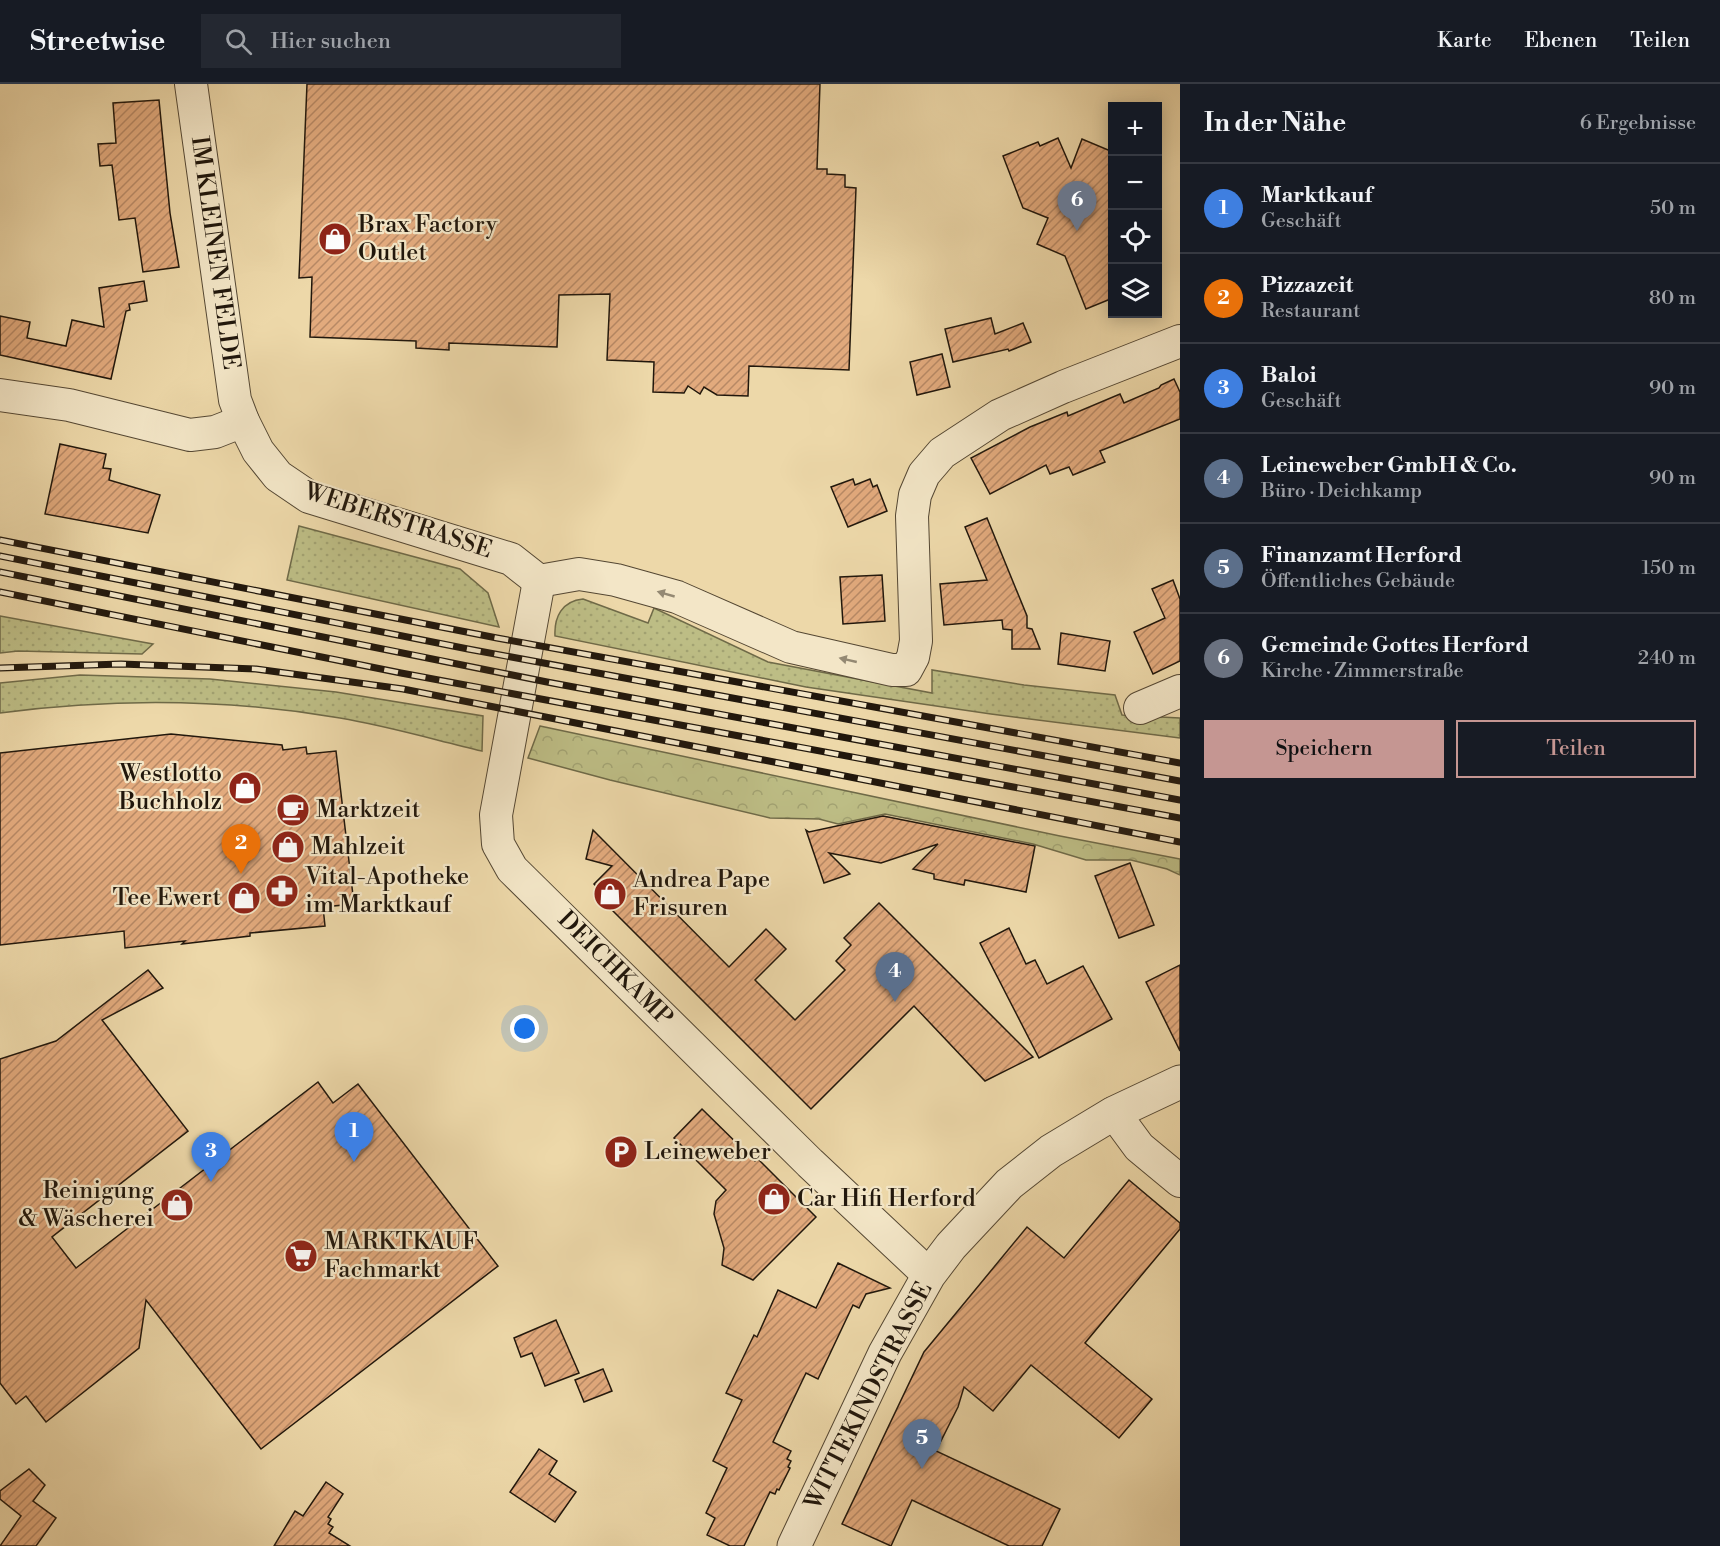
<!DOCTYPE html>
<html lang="de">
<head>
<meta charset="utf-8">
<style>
	:root { --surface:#171b24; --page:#242831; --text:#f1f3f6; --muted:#9ea1a6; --line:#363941; --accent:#c59692 }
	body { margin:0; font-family:"Libre Bodoni",serif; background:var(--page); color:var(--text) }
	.controls { position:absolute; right:18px; top:18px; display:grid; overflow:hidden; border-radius:0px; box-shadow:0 3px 15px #0003 }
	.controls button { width:54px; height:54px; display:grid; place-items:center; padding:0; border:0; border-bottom:2px solid var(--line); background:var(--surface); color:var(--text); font:30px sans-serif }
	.you { position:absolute; left:525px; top:945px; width:21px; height:21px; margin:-15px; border:4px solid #fff; border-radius:50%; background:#1a73e8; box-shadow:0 0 0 9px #1a73e833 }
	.badge { display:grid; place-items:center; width:39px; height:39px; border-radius:50%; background:var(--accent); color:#fff; font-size:20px; font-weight:700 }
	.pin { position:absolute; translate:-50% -50px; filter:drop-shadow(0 2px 3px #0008) }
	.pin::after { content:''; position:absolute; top:32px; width:21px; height:18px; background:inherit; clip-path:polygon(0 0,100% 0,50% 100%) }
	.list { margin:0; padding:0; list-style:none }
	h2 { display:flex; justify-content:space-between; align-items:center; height:78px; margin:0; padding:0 24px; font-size:26px }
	h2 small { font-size:20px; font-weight:400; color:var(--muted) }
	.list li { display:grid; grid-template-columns:39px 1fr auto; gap:18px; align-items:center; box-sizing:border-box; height:90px; padding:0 24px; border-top:2px solid var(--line) }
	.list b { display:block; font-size:22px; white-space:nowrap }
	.list p { margin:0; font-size:20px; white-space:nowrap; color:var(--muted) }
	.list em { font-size:20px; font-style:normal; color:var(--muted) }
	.actions { display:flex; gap:12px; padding:18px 24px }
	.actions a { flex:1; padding:14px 0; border:2px solid var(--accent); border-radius:0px; text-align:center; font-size:21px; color:var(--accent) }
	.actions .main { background:var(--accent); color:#111 }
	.icon { flex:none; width:33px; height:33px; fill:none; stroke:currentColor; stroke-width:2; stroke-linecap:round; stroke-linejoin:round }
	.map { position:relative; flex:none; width:1180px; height:1462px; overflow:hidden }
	header { display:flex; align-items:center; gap:36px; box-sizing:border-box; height:84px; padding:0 30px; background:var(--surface); border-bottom:2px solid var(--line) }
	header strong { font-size:28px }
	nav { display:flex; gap:33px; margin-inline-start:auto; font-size:21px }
	.search { width:420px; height:54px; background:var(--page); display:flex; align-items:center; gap:15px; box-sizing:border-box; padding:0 21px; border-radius:0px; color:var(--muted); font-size:22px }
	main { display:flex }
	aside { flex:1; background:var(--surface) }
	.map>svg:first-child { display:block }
</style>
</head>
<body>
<header>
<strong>Streetwise</strong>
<div class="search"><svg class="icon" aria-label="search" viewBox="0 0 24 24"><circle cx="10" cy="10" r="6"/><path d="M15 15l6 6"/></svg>Hier suchen</div>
<nav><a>Karte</a><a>Ebenen</a><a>Teilen</a></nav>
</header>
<main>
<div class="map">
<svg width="1180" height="1462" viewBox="0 0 1180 1462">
	<defs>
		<pattern id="grass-dots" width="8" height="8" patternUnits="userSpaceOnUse" patternTransform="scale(1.5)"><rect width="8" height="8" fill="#bdbd85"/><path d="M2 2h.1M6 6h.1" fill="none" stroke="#a2a272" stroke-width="1.8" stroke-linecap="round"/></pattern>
		<pattern id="forest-crowns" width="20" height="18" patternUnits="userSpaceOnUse" patternTransform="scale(1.5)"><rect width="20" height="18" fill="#bdbd85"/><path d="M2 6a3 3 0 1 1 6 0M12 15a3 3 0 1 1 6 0" fill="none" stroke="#a2a272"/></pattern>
		<pattern id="building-hatch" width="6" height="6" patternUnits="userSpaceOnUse" patternTransform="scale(1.5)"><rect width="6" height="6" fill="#e2aa7d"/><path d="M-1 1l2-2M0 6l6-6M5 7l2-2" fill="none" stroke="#b78965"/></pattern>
	</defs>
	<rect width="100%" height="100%" fill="#edd8a9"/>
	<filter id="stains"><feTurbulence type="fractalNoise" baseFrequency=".00333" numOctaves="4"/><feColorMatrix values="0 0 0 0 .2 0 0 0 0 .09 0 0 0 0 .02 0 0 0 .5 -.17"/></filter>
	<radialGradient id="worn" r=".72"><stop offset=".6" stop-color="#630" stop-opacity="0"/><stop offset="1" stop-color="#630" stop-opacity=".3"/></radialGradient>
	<g fill="url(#grass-dots)" stroke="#6f6a48" stroke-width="1.5">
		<polygon points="299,442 460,485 488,509 499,543 287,496"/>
		<path d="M 583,515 L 648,539 L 654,524 L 768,578 L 932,609 L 932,586 L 1024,601 L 1115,611 L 1122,631 L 1180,634 L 1180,654 L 991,630 L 806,603 L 555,552 C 554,533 562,517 583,515 Z"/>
		<polygon points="0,532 153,560 142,570 18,567 0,569"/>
		<path d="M 80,591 L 210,595 L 336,608 L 483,632 L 482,667 C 435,656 388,642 340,634 C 229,615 112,614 0,629 L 0,599 Z"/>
	</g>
	<polygon fill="url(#forest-crowns)" stroke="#6f6a48" stroke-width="1.5" points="540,642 1060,752 1180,775 1180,791 1167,785 1131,776 1086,776 1033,760 885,730 838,740 819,735 770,734 610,696 528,674"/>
	<g fill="url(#building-hatch)" stroke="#21170c" stroke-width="1.5">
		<polygon points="307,0 820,0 817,85 827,85 827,90 845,91 845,103 856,104 849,286 749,282 748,312 717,311 704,303 700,310 688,302 684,309 653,308 654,278 607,276 610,210 559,211 557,263 449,259 449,266 416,264 416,257 310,253 312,193 299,194"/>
		<polygon points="159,16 170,129 179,183 143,188 135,134 119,136 112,81 100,82 98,60 116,59 113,19"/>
		<polygon points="1058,54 1071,84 1082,55 1113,68 1113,214 1086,225 1065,172 1037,160 1048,134 1023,124 1003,72 1038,58 1040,62"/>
		<polygon points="144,197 147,217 129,220 130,226 126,227 111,295 0,271 0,232 30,238 27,254 66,262 72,236 104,243 99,204"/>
		<polygon points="991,234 995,250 1023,239 1031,258 1009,267 1008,265 953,278 945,245"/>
		<polygon points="942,270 950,303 917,311 910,278"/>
		<polygon points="1174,295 1180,308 1180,335 1100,367 1105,378 1073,391 1069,383 1050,390 1046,381 990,410 971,374 1030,343 1067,328 1068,332 1120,310 1124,319 1159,304 1161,301"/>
		<polygon points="60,360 106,370 103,384 111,385 109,396 160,411 148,449 45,430"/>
		<polygon points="853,395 855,401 870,395 873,403 877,401 887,427 848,443 831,403"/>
		<polygon points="987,434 1027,532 1027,544 1032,545 1040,565 1012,565 1012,546 1003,545 1002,536 944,541 940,500 987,496 965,443"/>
		<polygon points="882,491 885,537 843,540 840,493"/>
		<polygon points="1173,496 1180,515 1180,577 1153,590 1134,548 1165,534 1152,505"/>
		<polygon points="1061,549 1110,557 1105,587 1058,580"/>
		<polygon points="171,650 282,661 283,666 306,663 307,670 336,667 354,820 323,823 325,842 250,849 250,852 182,860 185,857 125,864 124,847 0,861 0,669"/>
		<polygon points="883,732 1035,762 1026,808 965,796 964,801 934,795 934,790 913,785 938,760 881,779 829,769 850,790 824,799 806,746 809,748"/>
		<polygon points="593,746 729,883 766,845 786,865 755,896 795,936 845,886 836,877 851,861 844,854 879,819 1033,973 985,997 914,922 811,1025 609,823 613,819 594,800 612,782 586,775"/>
		<polygon points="1130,779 1154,841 1119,854 1095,792"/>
		<polygon points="1009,844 1026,880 1035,876 1047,900 1083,882 1112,935 1039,974 980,859"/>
		<polygon points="1180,881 1180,967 1146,898"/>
		<polygon points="148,886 163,904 102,936 188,1047 52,1153 76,1184 318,998 333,1019 358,1000 498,1182 261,1365 146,1216 139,1264 46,1338 26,1312 16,1320 0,1299 0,975 56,957"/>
		<polygon points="702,1025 755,1077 758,1075 816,1133 753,1196 722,1181 724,1164 714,1130 716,1117 726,1106 674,1054"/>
		<polygon points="1129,1096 1180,1139 1180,1145 1085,1259 1152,1315 1119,1354 1031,1281 993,1327 964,1303 958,1323 936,1367 1060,1425 1042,1462 1009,1462 912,1416 891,1462 842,1440 924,1268 1027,1143 1064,1174"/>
		<polygon points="838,1179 890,1204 866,1210 859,1224 853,1221 818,1295 806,1289 773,1358 791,1367 787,1375 791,1377 788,1383 790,1384 779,1406 777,1405 775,1410 770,1408 744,1462 730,1462 707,1451 715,1434 706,1429 727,1384 713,1377 742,1316 726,1309 754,1251 757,1253 778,1206 816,1224"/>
		<polygon points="556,1236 579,1289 545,1302 532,1269 521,1273 514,1254"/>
		<polygon points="603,1285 612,1307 584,1318 575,1296"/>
		<polygon points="539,1365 557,1377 549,1390 576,1408 555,1438 510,1408"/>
		<polygon points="29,1385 45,1401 33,1417 56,1434 36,1462 0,1462 21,1432 0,1415 0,1407"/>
		<polygon points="326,1398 343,1410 328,1433 331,1435 328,1440 333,1443 329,1449 350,1462 274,1462 295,1427 303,1432"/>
	</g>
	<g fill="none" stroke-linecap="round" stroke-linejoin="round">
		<g stroke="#544733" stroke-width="34">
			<g id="minor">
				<polyline points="191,0 235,316 243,337 258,367 278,392 309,413 511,475 539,497"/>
				<polyline points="0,311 69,321 190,351 215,348 243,337"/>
				<polyline points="539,497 496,731 498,760 512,785 810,1079 929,1191"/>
				<polyline points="539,497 579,490 616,496 677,513 791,563 892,586 906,586 913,573 916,557 912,432 915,411 924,390 942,369 1000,331 1063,303 1180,257"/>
				<polyline points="1140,624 1180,607"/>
				<polyline points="1114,1029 1139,1063 1180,1097"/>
			</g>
		</g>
		<g stroke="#544733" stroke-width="35">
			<polyline id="tertiary" points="794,1462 885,1269 929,1191 951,1162 1009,1100 1051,1067 1114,1029 1180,998"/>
		</g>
		<use href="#minor" stroke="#f3e6c7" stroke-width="32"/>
		<use href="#tertiary" stroke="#f3e6c7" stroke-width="33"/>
		<g stroke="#21170c" stroke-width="7">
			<g id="rail">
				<polyline points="0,456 497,554 1180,679"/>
				<polyline points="0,472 468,565 1180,697"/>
				<polyline points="0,488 547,598 1180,716"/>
				<polyline points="0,508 401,589 1180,734"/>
				<polyline points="0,584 121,580 256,585 403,605 1180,758"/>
			</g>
		</g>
		<use href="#rail" stroke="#f3e6c7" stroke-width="4.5" stroke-dasharray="14" stroke-linecap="butt"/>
	</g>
	<defs><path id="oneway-solid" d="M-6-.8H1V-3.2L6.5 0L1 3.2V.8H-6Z" transform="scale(1.5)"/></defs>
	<g fill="#948973">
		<use href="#oneway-solid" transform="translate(666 510) rotate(-164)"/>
		<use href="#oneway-solid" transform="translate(848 576) rotate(-167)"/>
	</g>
	<defs>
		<g id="shop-disc" transform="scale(1.725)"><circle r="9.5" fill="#8f2418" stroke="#f3e6c7"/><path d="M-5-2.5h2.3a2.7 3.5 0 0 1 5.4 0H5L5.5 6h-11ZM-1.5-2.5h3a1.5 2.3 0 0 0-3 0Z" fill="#fff"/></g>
		<g id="cafe-disc" transform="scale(1.725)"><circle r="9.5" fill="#8f2418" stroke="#f3e6c7"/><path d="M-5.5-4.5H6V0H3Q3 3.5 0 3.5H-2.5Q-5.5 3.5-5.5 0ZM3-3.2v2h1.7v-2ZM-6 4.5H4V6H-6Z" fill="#fff"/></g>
		<g id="pharmacy-disc" transform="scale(1.725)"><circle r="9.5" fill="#8f2418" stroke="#f3e6c7"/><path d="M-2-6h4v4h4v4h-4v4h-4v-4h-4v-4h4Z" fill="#fff"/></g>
		<g id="parking-disc" transform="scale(1.725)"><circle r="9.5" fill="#8f2418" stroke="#f3e6c7"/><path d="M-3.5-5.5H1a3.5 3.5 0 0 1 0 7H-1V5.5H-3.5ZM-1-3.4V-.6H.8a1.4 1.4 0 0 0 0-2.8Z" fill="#fff"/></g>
		<g id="supermarket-disc" transform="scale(1.725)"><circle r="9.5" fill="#8f2418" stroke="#f3e6c7"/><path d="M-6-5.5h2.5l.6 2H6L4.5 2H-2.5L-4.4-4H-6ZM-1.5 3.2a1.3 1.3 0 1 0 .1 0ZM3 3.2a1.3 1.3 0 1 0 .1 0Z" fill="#fff"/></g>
	</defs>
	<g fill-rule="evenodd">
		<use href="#shop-disc" x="335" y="155"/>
		<use href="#shop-disc" x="245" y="704"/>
		<use href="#cafe-disc" x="293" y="726"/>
		<use href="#shop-disc" x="288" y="763"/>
		<use href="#pharmacy-disc" x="282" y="807"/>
		<use href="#shop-disc" x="610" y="810"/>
		<use href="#shop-disc" x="244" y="814"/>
		<use href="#parking-disc" x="621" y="1068"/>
		<use href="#shop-disc" x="774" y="1115"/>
		<use href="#shop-disc" x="177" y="1121"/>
		<use href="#supermarket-disc" x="301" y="1172"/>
	</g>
	<g text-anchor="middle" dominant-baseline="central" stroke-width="4.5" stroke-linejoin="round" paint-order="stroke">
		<g font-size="24" fill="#21170c" stroke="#f3e6c7" text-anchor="start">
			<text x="358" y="141">Brax Factory<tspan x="358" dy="28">Outlet</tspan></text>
			<text x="222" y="690" text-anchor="end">Westlotto<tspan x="222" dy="28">Buchholz</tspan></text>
			<text x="316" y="726">Marktzeit</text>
			<text x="311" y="763">Mahlzeit</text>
			<text x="305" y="793">Vital-Apotheke<tspan x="305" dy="28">im Marktkauf</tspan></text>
			<text x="633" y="796">Andrea Pape<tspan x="633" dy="28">Frisuren</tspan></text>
			<text x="221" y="814" text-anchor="end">Tee Ewert</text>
			<text x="644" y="1068">Leineweber</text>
			<text x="154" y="1107" text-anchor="end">Reinigung<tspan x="154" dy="28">&amp; Wäscherei</tspan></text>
			<text x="797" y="1115">Car Hifi Herford</text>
			<text x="324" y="1158">MARKTKAUF<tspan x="324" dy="28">Fachmarkt</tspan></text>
		</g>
		<g font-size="24" fill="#21170c" stroke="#f3e6c7">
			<text transform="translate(215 169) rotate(82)">IM KLEINEN FELDE</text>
			<text transform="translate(398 437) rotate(18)">WEBERSTRASSE</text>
			<text transform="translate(615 885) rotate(45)">DEICHKAMP</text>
			<text transform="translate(869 1312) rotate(-63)">WITTEKINDSTRASSE</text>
		</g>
	</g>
	<rect width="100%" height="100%" filter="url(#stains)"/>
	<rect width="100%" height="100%" fill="url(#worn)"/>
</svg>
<div class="controls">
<button>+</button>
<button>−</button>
<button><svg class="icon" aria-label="locate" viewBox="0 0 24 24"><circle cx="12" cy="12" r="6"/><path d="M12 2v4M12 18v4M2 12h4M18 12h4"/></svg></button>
<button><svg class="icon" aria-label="layers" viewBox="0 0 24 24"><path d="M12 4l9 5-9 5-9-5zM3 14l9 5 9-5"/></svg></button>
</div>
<div class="you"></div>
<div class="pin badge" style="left:354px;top:1078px;background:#3f7fe0">1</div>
<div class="pin badge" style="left:241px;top:790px;background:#e8710a">2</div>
<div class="pin badge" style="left:211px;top:1098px;background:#3f7fe0">3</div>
<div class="pin badge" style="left:895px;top:918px;background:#5c6f8a">4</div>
<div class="pin badge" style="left:922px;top:1385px;background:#5c6f8a">5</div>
<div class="pin badge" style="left:1077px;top:147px;background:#6b7280">6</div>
</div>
<aside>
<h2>In der Nähe<small>6 Ergebnisse</small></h2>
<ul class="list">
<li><span class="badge" style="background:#3f7fe0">1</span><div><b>Marktkauf</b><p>Geschäft</p></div><em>50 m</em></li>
<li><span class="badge" style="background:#e8710a">2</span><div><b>Pizzazeit</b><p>Restaurant</p></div><em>80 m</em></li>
<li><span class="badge" style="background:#3f7fe0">3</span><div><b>Baloi</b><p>Geschäft</p></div><em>90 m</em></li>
<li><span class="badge" style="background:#5c6f8a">4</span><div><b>Leineweber GmbH &amp; Co.</b><p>Büro · Deichkamp</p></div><em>90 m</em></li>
<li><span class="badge" style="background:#5c6f8a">5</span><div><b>Finanzamt Herford</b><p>Öffentliches Gebäude</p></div><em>150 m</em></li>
<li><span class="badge" style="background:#6b7280">6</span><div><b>Gemeinde Gottes Herford</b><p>Kirche · Zimmerstraße</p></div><em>240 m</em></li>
</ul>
<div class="actions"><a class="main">Speichern</a><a>Teilen</a></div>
</aside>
</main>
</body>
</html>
